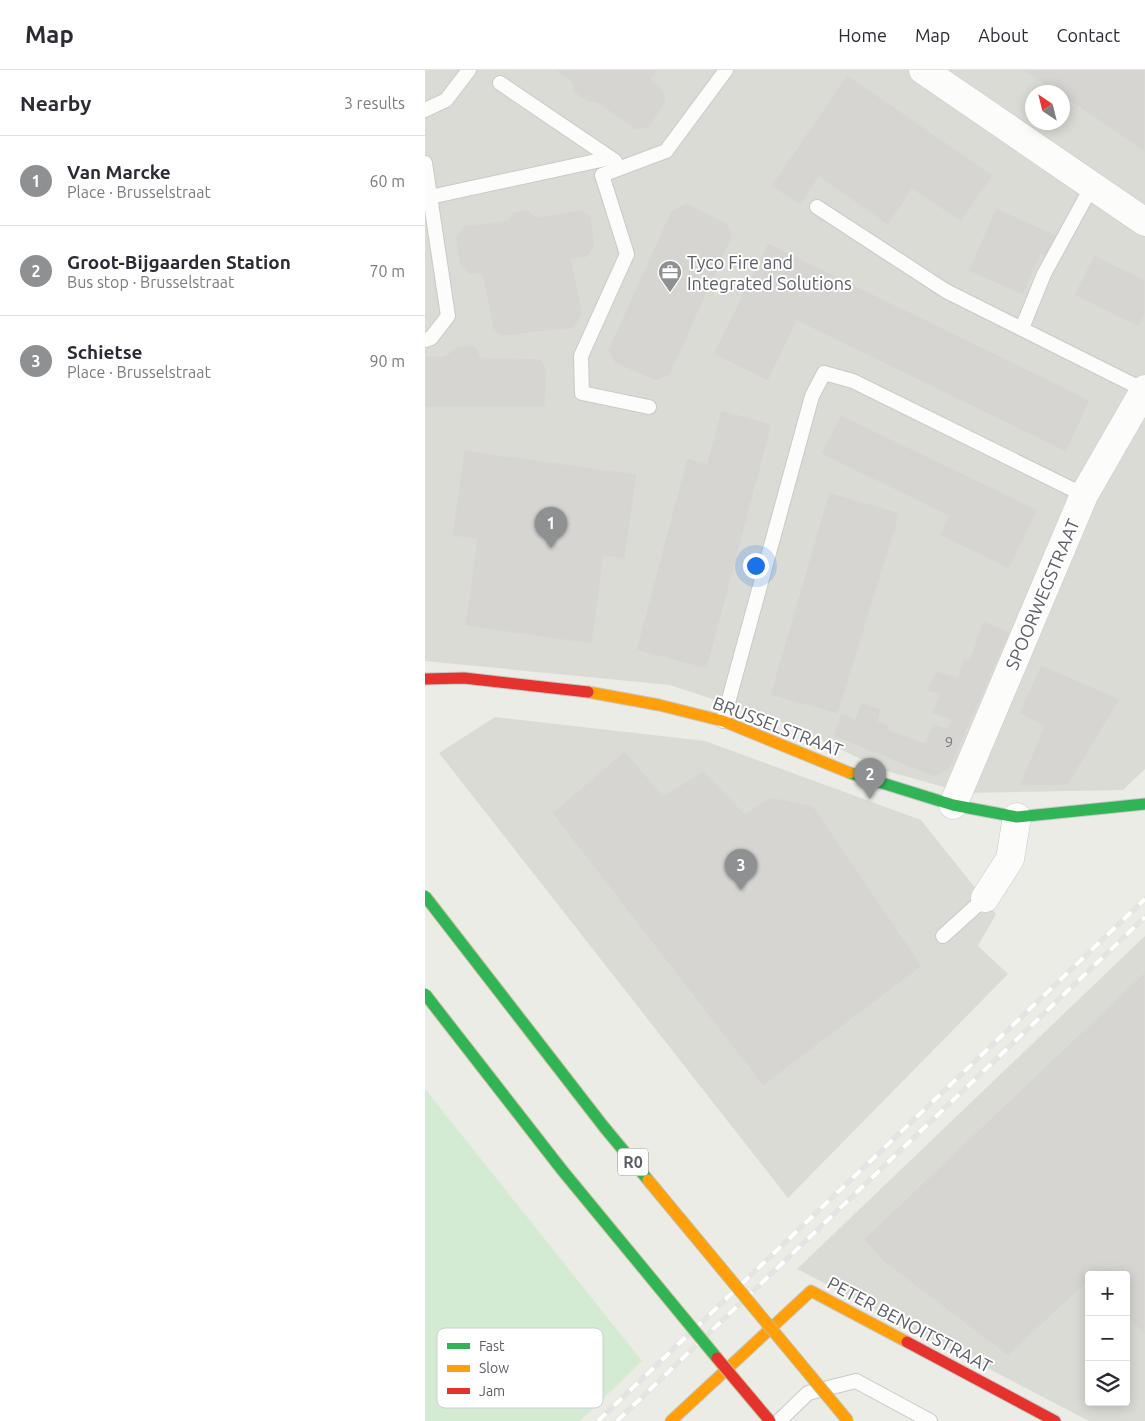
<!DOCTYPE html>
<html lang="en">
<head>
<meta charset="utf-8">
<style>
	:root { --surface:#fff; --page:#f2f2f3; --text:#2b2b33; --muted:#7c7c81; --line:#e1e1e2; --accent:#8e9092 }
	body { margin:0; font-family:Ubuntu,sans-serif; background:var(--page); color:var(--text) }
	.controls { position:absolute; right:15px; bottom:15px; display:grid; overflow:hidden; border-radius:5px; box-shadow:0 2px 12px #0003 }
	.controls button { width:45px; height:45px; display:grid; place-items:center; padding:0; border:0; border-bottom:1px solid var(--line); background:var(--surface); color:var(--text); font:25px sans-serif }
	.compass { position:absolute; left:600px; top:15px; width:45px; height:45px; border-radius:50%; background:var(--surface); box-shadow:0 2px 12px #0003; rotate:325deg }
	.you { position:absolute; left:330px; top:495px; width:18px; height:18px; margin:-12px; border:4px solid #fff; border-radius:50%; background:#1a73e8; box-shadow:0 0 0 8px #1a73e833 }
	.badge { display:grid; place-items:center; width:32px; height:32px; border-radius:50%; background:var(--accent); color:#fff; font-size:16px; font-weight:700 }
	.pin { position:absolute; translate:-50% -41px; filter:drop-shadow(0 1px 2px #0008) }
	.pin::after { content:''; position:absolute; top:26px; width:18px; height:15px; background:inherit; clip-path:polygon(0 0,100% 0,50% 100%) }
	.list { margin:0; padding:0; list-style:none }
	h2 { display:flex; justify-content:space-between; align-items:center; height:65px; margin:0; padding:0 20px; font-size:21px }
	h2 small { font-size:16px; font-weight:400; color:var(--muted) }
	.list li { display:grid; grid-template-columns:32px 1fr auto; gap:15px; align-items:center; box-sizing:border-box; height:90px; padding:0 20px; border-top:1px solid var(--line) }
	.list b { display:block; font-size:19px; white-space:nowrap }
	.list p { margin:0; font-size:16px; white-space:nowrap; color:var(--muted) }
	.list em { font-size:16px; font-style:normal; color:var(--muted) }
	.icon { flex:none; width:28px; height:28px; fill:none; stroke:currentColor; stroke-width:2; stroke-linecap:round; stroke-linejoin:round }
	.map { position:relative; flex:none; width:720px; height:1351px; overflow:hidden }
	header { display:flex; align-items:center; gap:30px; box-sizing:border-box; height:70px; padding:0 25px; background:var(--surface); border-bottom:1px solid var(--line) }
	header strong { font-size:24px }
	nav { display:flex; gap:28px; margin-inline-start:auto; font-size:18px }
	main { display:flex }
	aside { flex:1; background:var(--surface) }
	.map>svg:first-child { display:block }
</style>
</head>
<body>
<header>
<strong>Map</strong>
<nav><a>Home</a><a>Map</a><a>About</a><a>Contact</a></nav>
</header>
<main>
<aside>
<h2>Nearby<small>3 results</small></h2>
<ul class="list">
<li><span class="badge">1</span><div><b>Van Marcke</b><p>Place · Brusselstraat</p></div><em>60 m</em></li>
<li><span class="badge">2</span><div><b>Groot-Bijgaarden Station</b><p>Bus stop · Brusselstraat</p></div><em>70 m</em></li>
<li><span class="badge">3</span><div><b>Schietse</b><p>Place · Brusselstraat</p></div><em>90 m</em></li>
</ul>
</aside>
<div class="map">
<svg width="720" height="1351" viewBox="0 0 720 1351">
	<rect width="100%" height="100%" fill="#ecece6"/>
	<g fill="#dbdbd6" fill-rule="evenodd">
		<path d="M 0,0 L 720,0 L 720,699 L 698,720 L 541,723 L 461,701 L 362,654 L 245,615 L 0,591 ZM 608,22 L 638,22 L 638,52 L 608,52 Z"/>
		<polygon points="70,647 280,671 496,750 571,844 553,876 583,904 363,1128 14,683"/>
		<path d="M 720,866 L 720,1351 L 664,1351 L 372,1199 ZM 664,1205 L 701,1205 L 701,1332 L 664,1332 Z"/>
	</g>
	<polygon fill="#d3ead3" points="0,1019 217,1291 155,1351 0,1351"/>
	<g fill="#d6d5d1" stroke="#dcdbd5">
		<polygon points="130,0 233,0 226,9 238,19 241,31 224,58 211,60 171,32 164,33 148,22 147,13"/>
		<polygon points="598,0 720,0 720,82 641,28 638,33 638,22 628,22 629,21"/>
		<polygon points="422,5 568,105 536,152 487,119 463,155 394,107 375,135 346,116"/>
		<polygon points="261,133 303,154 307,167 245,305 231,311 190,293 183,280 246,141"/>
		<polygon points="571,138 633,166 623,187 616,184 598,225 543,201"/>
		<polygon points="103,140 112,147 155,140 166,147 170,176 161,188 146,189 158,243 149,258 77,266 68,259 57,204 44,204 35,195 30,167 39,156 83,150 89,142"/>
		<polygon points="343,173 665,330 641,382 372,251 343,311 288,284"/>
		<polygon points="669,185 720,210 720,245 714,257 649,225"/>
		<polygon points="50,275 56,287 116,289 122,299 120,337 0,337 0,286 20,286 32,277"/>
		<polygon points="296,340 347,354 282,599 211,580 262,388 282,393"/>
		<polygon points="416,345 613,440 584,499 514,465 524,446 396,384"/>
		<polygon points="39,380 212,404 200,489 179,486 167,574 40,556 52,469 27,466"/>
		<polygon points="404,422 475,443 413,644 345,625"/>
		<polygon points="558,551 585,562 525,698 509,707 408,666 416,643 430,649 436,632 456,639 453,651 465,655 464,660 500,673 508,654 522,658 526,650 506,643 515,624 502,621 511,601 533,607 539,588 545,589"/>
		<polygon points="616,595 695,629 643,715 594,716 619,656 594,643"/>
		<polygon points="200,681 238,726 278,701 320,744 345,727 388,736 497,896 338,1016 127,743"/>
		<polygon points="720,902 720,1265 701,1246 701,1205 664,1205 664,1210 583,1286 458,1191 439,1169"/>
	</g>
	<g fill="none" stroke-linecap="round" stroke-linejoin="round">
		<g stroke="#c9cac8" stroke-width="16">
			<g id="lane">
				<polyline points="75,13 190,91"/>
				<polyline points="0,40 21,30 44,0"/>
				<polyline points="0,93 23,246 6,268 0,270"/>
				<polyline points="5,127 185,88"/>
				<polyline points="392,137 521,221 719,320"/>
				<polyline points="597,258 619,204 667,116"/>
				<polyline points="224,337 157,323 156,286 202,184 177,105 241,81 301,0"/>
				<polyline points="298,651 387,326 399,303 428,311 659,425"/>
				<polyline points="518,866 560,828"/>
				<polyline points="354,1351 383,1323 431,1311 505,1351"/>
			</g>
		</g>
		<g stroke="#c9cac8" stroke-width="29">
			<g id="street">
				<polyline points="498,0 720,152"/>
				<polyline points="528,735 659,425 720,319"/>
				<polyline points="560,828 585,789 592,747"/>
			</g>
		</g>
		<g stroke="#c7c8c7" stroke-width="13">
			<polyline id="fast" points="425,703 528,735 592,747 720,734"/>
		</g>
		<g stroke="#c7c8c7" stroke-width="13">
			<g id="slow">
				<polyline points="163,622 234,635 298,651 425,703"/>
				<polyline points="246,1351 386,1221 482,1272"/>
			</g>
		</g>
		<g stroke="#c7c8c7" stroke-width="13">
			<g id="jam">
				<polyline points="0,609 39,608 163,622"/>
				<polyline points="482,1272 630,1351"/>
			</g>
		</g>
		<use href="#lane" stroke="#fcfcfb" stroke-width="14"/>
		<use href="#street" stroke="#fcfcfb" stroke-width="28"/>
		<use href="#fast" stroke="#30b455" stroke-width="11"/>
		<use href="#slow" stroke="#ff9f0a" stroke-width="11"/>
		<use href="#jam" stroke="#e5322d" stroke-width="11"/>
		<g stroke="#e4e4e3" stroke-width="5.5">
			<g id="rail">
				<polyline points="173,1351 720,829"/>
				<polyline points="192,1351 720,847"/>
			</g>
		</g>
		<use href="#rail" stroke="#fff" stroke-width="4" stroke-dasharray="11" stroke-linecap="butt"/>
		<g stroke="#c4bd93" stroke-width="13" stroke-linecap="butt">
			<g id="fast-bridge">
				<polyline points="0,826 179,1057 223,1110"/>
				<polyline points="0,924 137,1100 292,1288"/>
			</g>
		</g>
		<g stroke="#c4bd93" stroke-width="13" stroke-linecap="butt">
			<polyline id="slow-bridge" points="223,1110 423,1351"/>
		</g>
		<g stroke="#c4bd93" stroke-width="13" stroke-linecap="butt">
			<polyline id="jam-bridge" points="292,1288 345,1351"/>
		</g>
		<use href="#fast-bridge" stroke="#30b455" stroke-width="11"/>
		<use href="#slow-bridge" stroke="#ff9f0a" stroke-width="11"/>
		<use href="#jam-bridge" stroke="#e5322d" stroke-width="11"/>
	</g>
	<defs>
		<g id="office-pin" transform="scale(1.25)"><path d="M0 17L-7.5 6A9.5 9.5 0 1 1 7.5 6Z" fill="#8e9092" stroke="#fff"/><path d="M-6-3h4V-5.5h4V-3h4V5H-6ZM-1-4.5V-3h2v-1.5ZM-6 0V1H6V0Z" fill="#fff"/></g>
	</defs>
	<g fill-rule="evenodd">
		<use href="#office-pin" x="245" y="202"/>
	</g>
	<g text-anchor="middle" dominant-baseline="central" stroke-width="4" stroke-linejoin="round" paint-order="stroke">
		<g font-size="15" fill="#7a7c80">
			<text x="524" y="671">9</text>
		</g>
		<rect fill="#fff" stroke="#8c8e93" stroke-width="1" x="193" y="1078.5" width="30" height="27" rx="4"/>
		<g font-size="16" font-weight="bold" fill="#5b5e65">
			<text x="208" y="1092">R0</text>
		</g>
		<g font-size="18" fill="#5b5e65" stroke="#fff" text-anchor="start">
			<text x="262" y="192">Tyco Fire and<tspan x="262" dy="21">Integrated Solutions</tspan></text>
		</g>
		<g font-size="18" fill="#5b5e65" stroke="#fff">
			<text transform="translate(617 524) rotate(-67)">SPOORWEGSTRAAT</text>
			<text transform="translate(353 656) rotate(21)">BRUSSELSTRAAT</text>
			<text transform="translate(485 1254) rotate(28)">PETER BENOITSTRAAT</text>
		</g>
	</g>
	<rect x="12" y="1258" width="166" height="80" rx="8" fill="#fff" stroke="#cecfd1" stroke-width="1"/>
	<rect x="22" y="1273" width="23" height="6" fill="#30b455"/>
	<rect x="22" y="1295" width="23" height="7" fill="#ff9f0a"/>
	<rect x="22" y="1318" width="23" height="6" fill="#e5322d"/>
	<g font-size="14" fill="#5b5e65">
		<text x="54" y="1281">Fast</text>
		<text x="54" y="1303">Slow</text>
		<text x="54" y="1326">Jam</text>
	</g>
</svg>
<div class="controls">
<button>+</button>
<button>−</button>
<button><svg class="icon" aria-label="layers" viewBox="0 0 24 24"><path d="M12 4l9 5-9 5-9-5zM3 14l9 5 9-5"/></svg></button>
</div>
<svg class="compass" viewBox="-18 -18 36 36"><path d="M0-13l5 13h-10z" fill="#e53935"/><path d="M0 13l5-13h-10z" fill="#7c7c81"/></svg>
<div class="you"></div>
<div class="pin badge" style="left:126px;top:478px">1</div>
<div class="pin badge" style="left:445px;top:729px">2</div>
<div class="pin badge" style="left:316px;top:820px">3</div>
</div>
</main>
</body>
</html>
